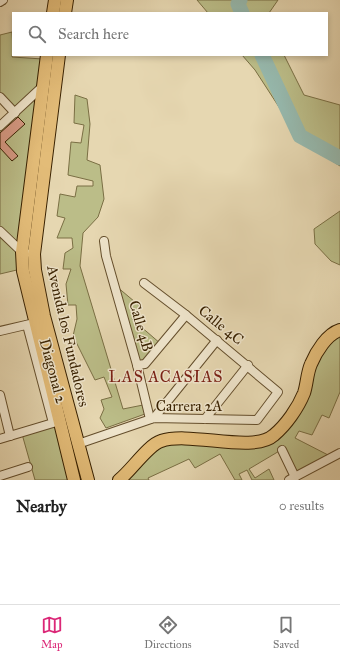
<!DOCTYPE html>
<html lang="en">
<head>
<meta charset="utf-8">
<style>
	:root { --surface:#fff; --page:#f6f6f6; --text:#222; --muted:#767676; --line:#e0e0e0; --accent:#db2777 }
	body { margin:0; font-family:"IM FELL Great Primer",serif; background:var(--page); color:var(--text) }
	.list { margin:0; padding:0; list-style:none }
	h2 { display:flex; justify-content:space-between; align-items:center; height:52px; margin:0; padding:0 16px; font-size:17px }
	h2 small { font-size:13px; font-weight:400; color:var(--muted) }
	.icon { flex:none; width:22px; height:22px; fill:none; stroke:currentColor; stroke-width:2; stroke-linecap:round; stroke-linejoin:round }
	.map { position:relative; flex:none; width:340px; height:480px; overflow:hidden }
	.search { position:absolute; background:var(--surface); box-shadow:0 2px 6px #0003; left:12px; right:12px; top:12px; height:44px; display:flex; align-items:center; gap:10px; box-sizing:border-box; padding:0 14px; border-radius:0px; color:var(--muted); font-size:15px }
	.sheet { height:124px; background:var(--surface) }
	nav { display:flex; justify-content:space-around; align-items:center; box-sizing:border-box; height:56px; border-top:1px solid var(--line); background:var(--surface); font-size:11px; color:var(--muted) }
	nav a { display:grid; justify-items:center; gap:2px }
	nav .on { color:var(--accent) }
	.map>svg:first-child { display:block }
</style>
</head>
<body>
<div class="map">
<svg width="340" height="480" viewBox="0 0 340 480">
	<rect width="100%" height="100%" fill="#e6d7b1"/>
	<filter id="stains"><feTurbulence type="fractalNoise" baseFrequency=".005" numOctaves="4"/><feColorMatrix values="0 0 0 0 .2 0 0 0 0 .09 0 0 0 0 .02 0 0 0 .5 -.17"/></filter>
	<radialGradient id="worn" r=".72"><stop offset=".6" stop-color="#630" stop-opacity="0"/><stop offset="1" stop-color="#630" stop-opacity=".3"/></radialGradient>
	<g fill="#bbbd88" stroke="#7a6f44">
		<polygon points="197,0 278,0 269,13 208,13"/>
		<polygon points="12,32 13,50 12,57 43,59 40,86 15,109 0,93 0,35"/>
		<polygon points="242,55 284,55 304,95 340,105 340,166 301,141 255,70"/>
		<polygon points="37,95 20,240 14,242 0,227 0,128"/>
		<polygon points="75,95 87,99 90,124 87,160 100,165 104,199 98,217 83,233 80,266 123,409 143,405 145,414 106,428 100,418 104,409 101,400 112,397 104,377 95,380 73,336 77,319 76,305 68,305 66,284 71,269 63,269 65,253 73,248 72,238 57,238 65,218 57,216 60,194 75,197 77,186 93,186 93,181 68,175 71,142 81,143 84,125 74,123"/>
		<polygon points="340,211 340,265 331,261 315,244 314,229"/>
		<polygon points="0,235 19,253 21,269 0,274"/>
		<polygon points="116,286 141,307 132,319 161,344 145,362 138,364"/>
		<polygon points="340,332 340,392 329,418 322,415 312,435 299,431 295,438 330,456 295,476 281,450 249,469 255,478 269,469 274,480 252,480 247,470 239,474 242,480 235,480 220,454 195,468 189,459 148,478 149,480 125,480 160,443 275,437 313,365 326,344"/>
		<polygon points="57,425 70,480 35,480 22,434"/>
	</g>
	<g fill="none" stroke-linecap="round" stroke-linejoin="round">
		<g stroke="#96b9ae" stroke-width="15">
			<polyline points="240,0 238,4 242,13"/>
			<polyline points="262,55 300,136 340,158"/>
		</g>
	</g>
	<polygon fill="#d89b86" stroke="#382100" points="18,117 25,124 5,142 18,156 12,161 0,148 0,133"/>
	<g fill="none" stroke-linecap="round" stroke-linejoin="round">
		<g stroke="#644e2c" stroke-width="10">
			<g id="street">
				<polyline points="0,2 3,0"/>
				<polyline points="0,97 15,113"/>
				<polyline points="0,126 42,87"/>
				<polyline points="0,231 22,252 26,253"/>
				<polyline points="104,241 106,256 137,365 150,419"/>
				<polyline points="0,331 30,324"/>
				<polyline points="137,365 145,364 186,315"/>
				<polyline points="0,395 10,436"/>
				<polyline points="154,418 217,340"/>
				<polyline points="205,419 248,365"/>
				<polyline points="0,439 53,423 27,325"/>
				<polyline points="78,444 154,418 257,420 278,392 186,315 144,283"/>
				<polyline points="282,450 295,477"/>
				<polyline points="0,476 28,467"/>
				<polyline points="289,480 340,453"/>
			</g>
		</g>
		<g stroke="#382100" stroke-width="14">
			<g id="primary">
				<polyline points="53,13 55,0"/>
				<polyline points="65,13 67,0"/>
				<polyline points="47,55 22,252 23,271 74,480"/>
				<polyline points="59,55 34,254 35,270 44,316 88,480"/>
				<path d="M 119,480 C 131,471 148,445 161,441 C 191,431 253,454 274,435 C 286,425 298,408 304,393 C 307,384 307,373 311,364 C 316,352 327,334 340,330"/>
			</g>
		</g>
		<use href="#street" stroke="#efe5cc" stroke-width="8"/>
		<use href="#primary" stroke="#e3bc78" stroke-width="12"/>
	</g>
	<g text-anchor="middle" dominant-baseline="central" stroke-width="3" stroke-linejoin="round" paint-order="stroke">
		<g font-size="15" fill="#382100" stroke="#efe5cc">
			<text transform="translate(221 325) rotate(39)">Calle 4C</text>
			<text transform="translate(141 326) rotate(74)">Calle 4B</text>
			<text transform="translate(68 336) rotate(77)">Avenida los Fundadores</text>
			<text transform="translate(53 371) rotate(75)">Diagonal 2</text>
			<text x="189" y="406">Carrera 2A</text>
		</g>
		<g font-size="16" letter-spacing="1" fill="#7a1f14" stroke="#efe5cc">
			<text x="166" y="376">LAS ACASIAS</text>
		</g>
	</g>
	<rect width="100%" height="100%" filter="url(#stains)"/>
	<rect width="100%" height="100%" fill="url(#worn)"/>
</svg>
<div class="search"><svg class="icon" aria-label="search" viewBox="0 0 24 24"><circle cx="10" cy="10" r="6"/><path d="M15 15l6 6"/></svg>Search here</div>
</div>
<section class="sheet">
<h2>Nearby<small>0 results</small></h2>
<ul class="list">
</ul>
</section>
<nav>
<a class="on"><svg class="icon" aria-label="map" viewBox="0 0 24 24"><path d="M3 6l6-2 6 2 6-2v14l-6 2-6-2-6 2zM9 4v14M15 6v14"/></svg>Map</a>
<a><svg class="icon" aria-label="directions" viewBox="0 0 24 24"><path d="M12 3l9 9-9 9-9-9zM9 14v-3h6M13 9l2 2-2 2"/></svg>Directions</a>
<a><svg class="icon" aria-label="saved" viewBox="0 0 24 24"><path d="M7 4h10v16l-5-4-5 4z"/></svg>Saved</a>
</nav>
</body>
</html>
